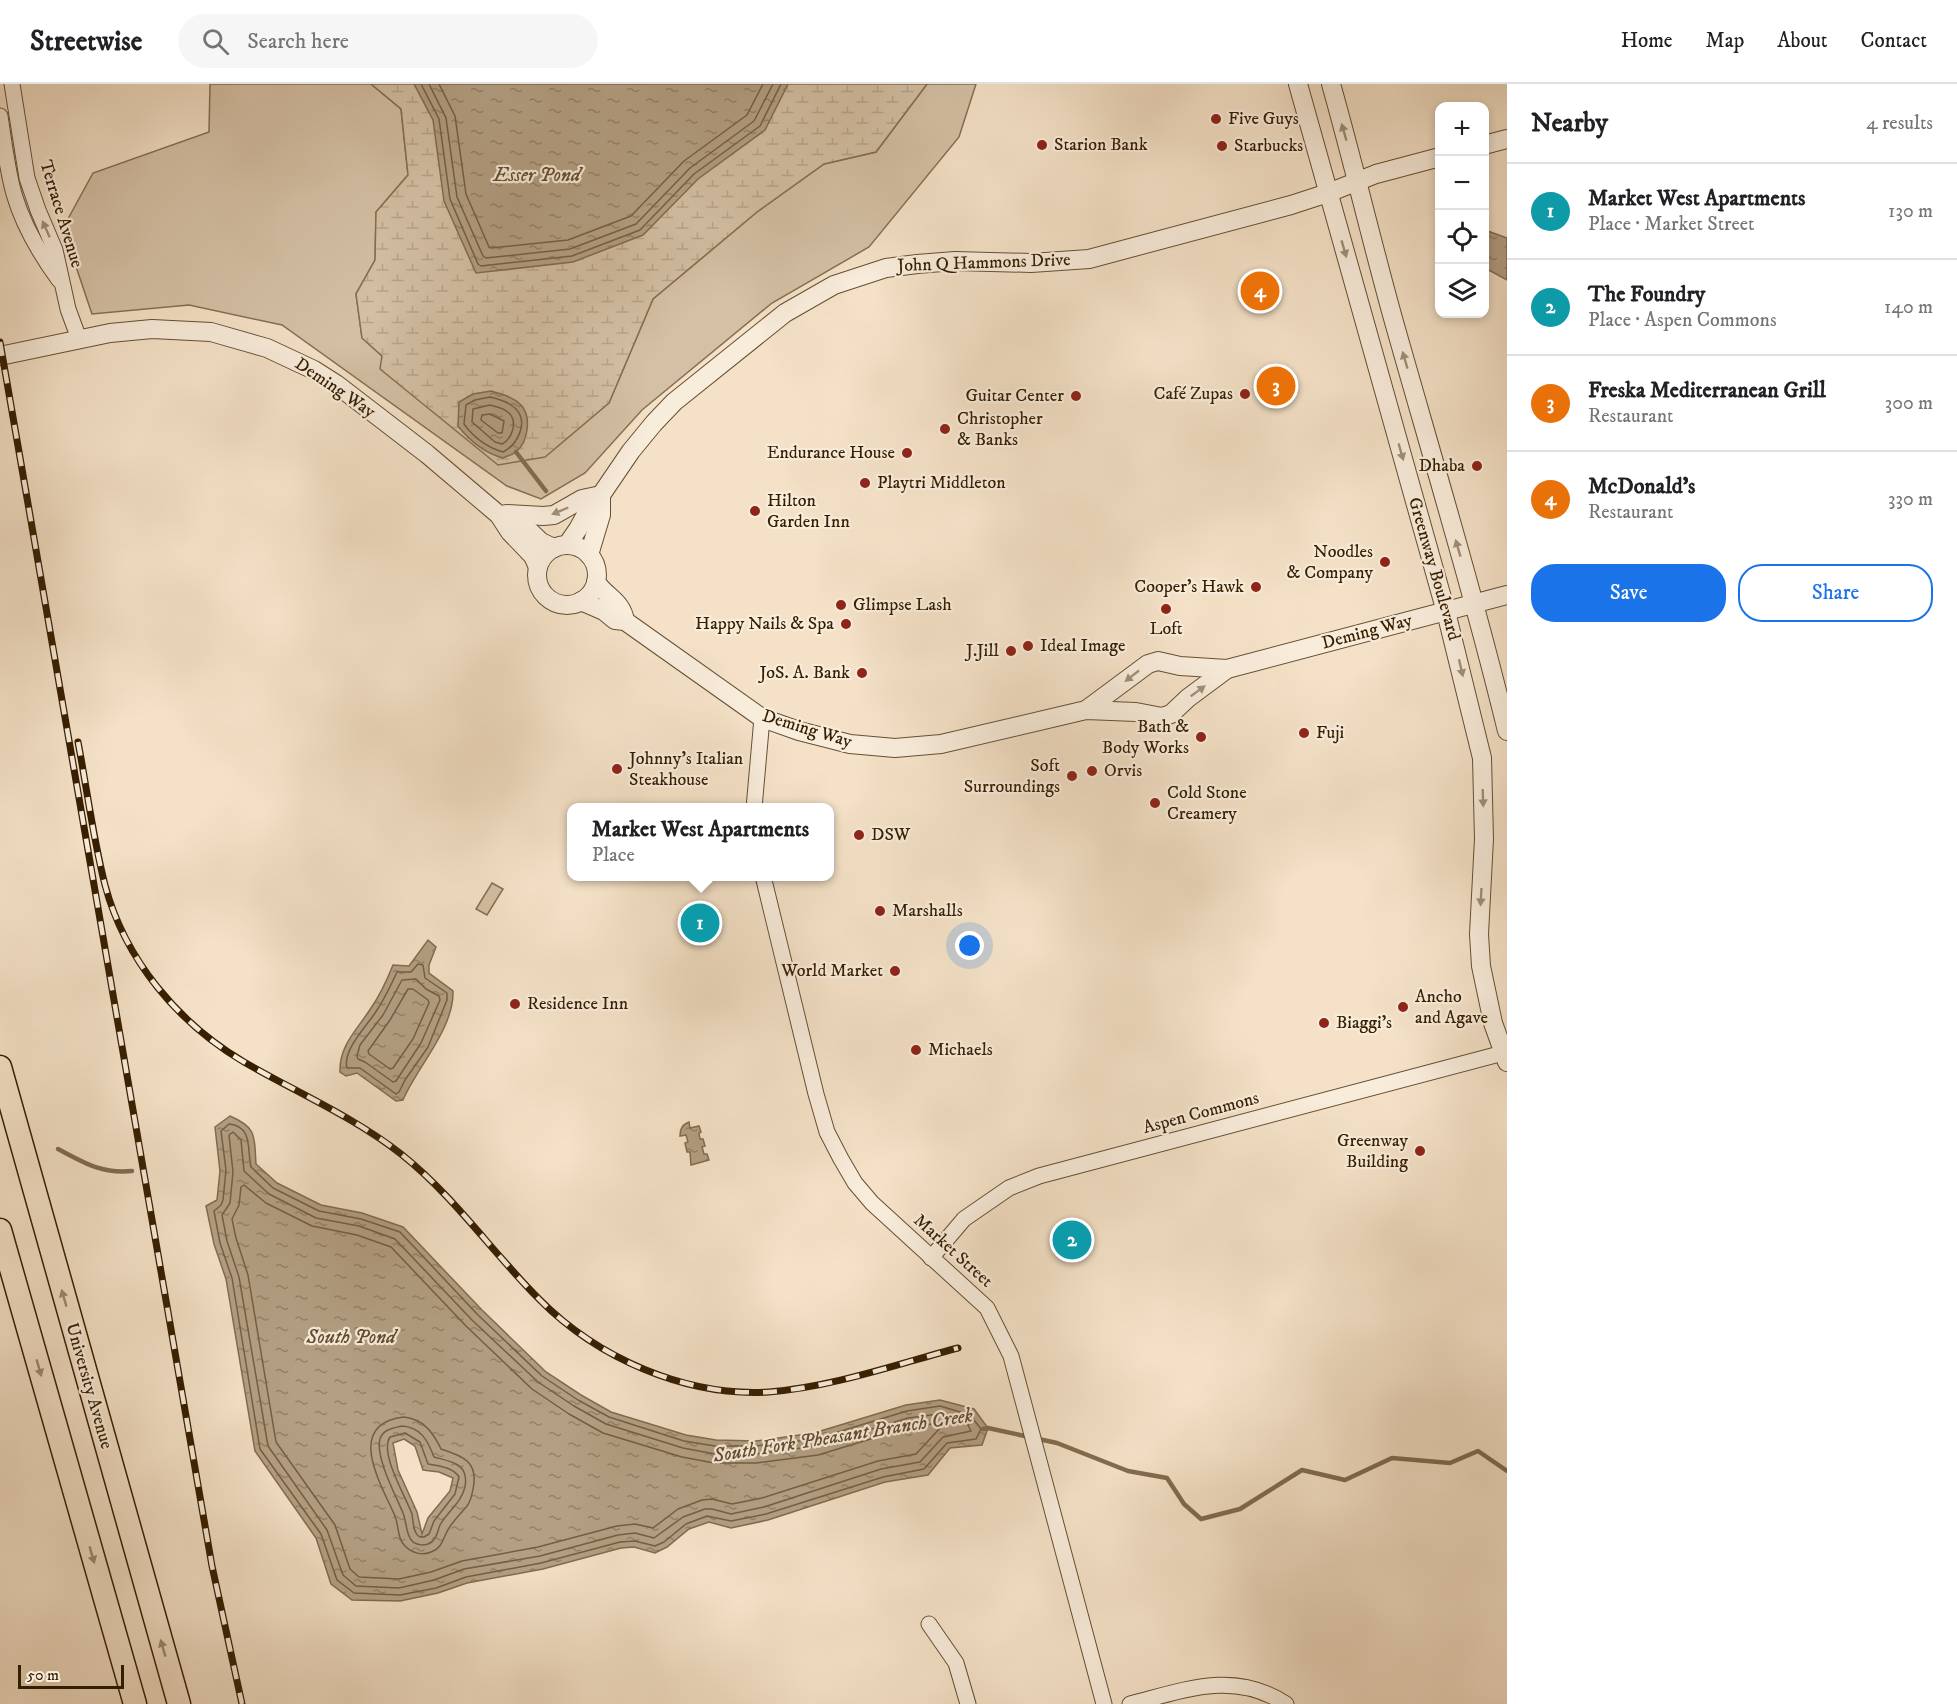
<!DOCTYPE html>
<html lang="en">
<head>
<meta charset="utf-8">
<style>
	:root { --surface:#fff; --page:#f6f6f6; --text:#202124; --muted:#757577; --line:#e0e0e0; --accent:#1a73e8 }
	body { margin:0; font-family:"IM FELL DW Pica",serif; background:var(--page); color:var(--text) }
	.controls { position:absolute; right:18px; top:18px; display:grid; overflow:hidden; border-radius:12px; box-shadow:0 3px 9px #0003 }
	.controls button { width:54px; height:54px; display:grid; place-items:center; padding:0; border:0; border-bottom:2px solid var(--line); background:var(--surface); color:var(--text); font:30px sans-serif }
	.scale { position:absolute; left:18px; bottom:15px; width:106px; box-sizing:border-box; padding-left:6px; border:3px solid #361e00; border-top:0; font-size:16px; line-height:21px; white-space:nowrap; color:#361e00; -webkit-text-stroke:4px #f8ecdb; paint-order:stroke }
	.you { position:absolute; left:970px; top:862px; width:21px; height:21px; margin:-15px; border:4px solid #fff; border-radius:50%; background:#1a73e8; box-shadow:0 0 0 9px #1a73e833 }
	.badge { display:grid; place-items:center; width:39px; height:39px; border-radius:50%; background:var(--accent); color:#fff; font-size:20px; font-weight:700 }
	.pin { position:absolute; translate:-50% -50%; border:3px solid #fff; box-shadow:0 2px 6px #0006 }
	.popup { position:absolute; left:567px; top:719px; width:267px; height:78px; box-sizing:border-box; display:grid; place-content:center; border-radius:12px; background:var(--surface); filter:drop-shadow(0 2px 4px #0005); font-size:20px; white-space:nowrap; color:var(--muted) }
	.popup b { font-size:22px; color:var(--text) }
	.popup::after { content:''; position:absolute; left:50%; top:100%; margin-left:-12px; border:12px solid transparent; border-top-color:var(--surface) }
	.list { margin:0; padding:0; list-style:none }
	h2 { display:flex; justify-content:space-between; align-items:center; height:78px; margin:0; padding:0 24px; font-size:26px }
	h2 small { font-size:20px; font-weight:400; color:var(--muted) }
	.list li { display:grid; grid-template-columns:39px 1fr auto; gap:18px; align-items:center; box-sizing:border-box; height:96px; padding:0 24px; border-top:2px solid var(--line) }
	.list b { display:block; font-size:22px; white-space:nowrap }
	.list p { margin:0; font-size:20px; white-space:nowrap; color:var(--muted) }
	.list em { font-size:20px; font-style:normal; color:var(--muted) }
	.actions { display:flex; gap:12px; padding:18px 24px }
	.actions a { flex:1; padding:14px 0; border:2px solid var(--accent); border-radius:24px; text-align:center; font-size:21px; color:var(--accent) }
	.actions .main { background:var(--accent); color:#fff }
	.icon { flex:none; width:33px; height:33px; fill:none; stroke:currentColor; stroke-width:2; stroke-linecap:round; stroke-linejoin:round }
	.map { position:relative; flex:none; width:1507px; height:1620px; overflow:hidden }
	header { display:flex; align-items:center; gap:36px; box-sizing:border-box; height:84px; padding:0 30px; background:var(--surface); border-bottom:2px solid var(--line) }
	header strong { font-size:28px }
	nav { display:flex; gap:33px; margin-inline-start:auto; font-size:21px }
	.search { width:420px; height:54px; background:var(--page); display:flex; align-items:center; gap:15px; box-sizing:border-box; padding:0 21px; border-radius:33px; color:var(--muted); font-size:22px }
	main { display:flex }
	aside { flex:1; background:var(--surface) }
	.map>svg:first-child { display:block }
</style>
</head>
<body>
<header>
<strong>Streetwise</strong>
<div class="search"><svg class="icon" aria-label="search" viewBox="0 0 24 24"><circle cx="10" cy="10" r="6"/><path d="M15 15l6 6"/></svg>Search here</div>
<nav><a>Home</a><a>Map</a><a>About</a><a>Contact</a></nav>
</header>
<main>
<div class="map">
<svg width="1507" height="1620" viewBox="0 0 1507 1620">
	<defs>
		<pattern id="wetland-marsh" width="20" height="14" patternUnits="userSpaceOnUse" patternTransform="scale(1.5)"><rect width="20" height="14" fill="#d4c0a5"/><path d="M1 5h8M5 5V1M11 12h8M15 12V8" fill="none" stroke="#b7a58c"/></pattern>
		<pattern id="water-ripples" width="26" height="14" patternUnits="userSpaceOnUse" patternTransform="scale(1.5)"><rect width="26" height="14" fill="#b39f83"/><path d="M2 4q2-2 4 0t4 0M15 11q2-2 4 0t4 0" fill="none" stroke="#928169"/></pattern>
	</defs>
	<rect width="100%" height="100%" fill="#f4e1c7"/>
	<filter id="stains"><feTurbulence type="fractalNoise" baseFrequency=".00333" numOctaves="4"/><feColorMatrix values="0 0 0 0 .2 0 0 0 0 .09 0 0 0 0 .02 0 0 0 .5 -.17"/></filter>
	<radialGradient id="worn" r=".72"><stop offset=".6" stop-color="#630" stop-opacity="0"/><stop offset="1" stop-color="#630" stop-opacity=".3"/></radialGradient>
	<g fill="#d4c0a5" stroke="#856f52" stroke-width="1.5">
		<polygon points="210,0 371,0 401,25 408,91 376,128 375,176 356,210 362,254 382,272 609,319 653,215 757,128 824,80 876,68 927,0 976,0 959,53 869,163 772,219 642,326 585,389 541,415 507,402 282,241 189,221 92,230 63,144 93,89 209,48"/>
		<polygon points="492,799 503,805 487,831 476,825"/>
	</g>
	<polygon fill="url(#wetland-marsh)" stroke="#856f52" stroke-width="1.5" points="371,0 927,0 876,68 824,80 757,128 653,215 609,319 545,373 498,381 380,285 382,272 362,254 356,210 375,176 376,128 408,91 401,25"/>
	<g fill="url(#water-ripples)" stroke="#816b4f" stroke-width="1.5" fill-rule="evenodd">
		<polygon points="414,0 788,0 765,46 698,95 643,151 573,178 476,189 444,117 433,36"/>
		<polygon points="1485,146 1507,154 1507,196 1485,184"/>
		<path d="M 491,307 C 502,310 513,313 521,321 C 532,333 528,358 516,368 C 512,371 507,372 503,374 C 484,369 470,357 458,342 L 459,318 L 473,310 Z"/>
		<path d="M 428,856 L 436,863 L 429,881 L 429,889 L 453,907 C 454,945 417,983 403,1016 L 396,1017 L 357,989 L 346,992 L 340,988 C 339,961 358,945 371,924 C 380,911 387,896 393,881 L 409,882 Z"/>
		<path d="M 230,1032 C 258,1044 254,1053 256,1080 L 277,1099 L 321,1121 L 362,1129 L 403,1143 L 482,1226 L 546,1288 L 581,1311 L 611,1328 L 686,1351 L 716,1356 L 756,1357 L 814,1349 L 906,1321 L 940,1316 L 974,1325 L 988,1344 L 982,1361 L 950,1364 L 928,1391 L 885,1398 L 768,1436 L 731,1444 L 709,1438 L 689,1445 L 667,1463 L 655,1469 L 634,1463 L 621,1464 L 543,1485 L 467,1499 L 438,1509 L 400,1517 L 352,1516 L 331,1500 L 316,1454 L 255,1367 L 226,1195 L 214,1160 L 206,1122 L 217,1116 L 220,1087 L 215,1043 ZM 404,1355 L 415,1362 L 423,1386 L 439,1388 L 453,1394 L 450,1407 L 428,1434 L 422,1450 L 417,1428 L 398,1386 L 393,1359 Z"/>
		<path d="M 689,1038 L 690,1044 L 699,1042 L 701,1048 L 699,1049 L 700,1055 L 703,1055 L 705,1062 L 702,1063 L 704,1070 L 707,1070 L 709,1076 L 691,1081 L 690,1068 L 687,1068 L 685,1059 L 688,1058 L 686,1051 L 680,1052 C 680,1045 682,1041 689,1038 Z"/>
	</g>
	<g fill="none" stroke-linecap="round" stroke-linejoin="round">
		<g stroke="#745e42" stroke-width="1.5">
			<polyline points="421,0 439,35 450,115 478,180 481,182 572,172 640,146 694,90 760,42 781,0"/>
			<polyline points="429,0 446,34 457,113 483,172 486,174 570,165 636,140 690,84 754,37 773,0"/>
			<polyline points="439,0 455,32 466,110 489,163 491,164 568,156 631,132 684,77 747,31 763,0"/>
			<path d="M 490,313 C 499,315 509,318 516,325 C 529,339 517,361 503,368 C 488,364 473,353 464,340 L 466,321 L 475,316 Z"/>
			<path d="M 490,321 C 497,323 504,324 509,329 C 518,338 512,355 502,360 L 495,358 L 472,338 L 473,325 Z"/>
			<polygon points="490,330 504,337 502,349 498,349 481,336 482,331"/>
			<path d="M 418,880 L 423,881 L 425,894 L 447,909 L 447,916 L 428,963 L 405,996 L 399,1008 L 396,1010 L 360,984 L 347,984 C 342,966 368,941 377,926 C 385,914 391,901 397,888 L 411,888 Z"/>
			<polygon points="416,895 426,905 439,912 440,916 421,959 396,997 393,998 365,978 358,975 357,972 360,961 383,931 402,896"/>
			<polygon points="408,905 413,905 428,916 429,919 413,955 393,984 390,985 369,970 368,967 390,936"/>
			<path d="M 229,1040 C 253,1042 247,1066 251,1083 L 273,1104 L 319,1127 L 361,1135 L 400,1148 L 478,1231 L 542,1292 L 578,1316 L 609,1333 L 684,1357 L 715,1362 L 756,1362 L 815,1355 L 907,1327 L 940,1322 L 970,1331 L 981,1345 L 976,1355 L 947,1359 L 924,1385 L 883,1393 L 766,1430 L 731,1437 L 707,1432 L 686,1440 L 664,1458 L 655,1462 L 635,1457 L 620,1458 L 541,1479 L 466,1493 L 436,1504 L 400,1511 L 354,1509 L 337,1496 L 321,1450 L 260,1365 L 232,1194 L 220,1159 L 214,1127 L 221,1121 L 223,1116 L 226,1086 L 221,1047 Z"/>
			<polygon points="233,1048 241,1056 244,1087 269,1110 316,1134 359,1142 395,1155 472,1236 538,1298 574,1322 606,1340 683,1364 715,1370 756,1370 816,1362 908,1334 939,1330 966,1337 971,1347 943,1353 920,1378 881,1385 764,1423 731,1430 712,1425 705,1425 683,1433 654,1454 635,1449 618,1451 540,1472 464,1485 434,1496 399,1504 356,1502 343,1491 327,1446 268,1362 239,1193 227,1157 222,1131 230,1119 233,1088 229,1051"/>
			<polygon points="244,1101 266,1119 312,1142 357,1151 391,1163 466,1242 532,1305 569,1330 603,1349 682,1373 714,1379 756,1379 818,1371 910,1343 938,1339 941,1343 916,1370 878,1377 762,1414 732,1420 712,1415 702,1416 678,1425 653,1444 635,1440 617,1442 538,1463 462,1477 431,1488 399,1495 359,1493 350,1485 335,1441 276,1358 248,1191 236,1154 232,1135 239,1121 241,1103"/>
			<path d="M 404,1333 C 423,1335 433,1348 441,1365 C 463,1372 479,1378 473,1405 C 472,1411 471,1417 467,1422 C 461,1429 454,1436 449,1444 C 443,1453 443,1464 431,1468 C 422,1472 412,1469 405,1462 C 397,1454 399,1442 395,1432 C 381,1400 344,1340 404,1333 Z"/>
			<path d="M 402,1342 C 421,1343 428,1357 434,1373 C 452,1378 469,1379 465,1403 C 461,1419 448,1427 440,1441 C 438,1445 438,1450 435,1454 C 429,1464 413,1463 409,1452 C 406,1445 406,1437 403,1429 C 396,1412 375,1373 380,1355 C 383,1345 394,1344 402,1342 Z"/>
			<path d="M 405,1349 L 420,1358 L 428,1380 C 439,1382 453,1383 459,1393 L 455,1410 L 434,1437 L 429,1450 L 424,1453 C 420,1453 418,1453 416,1449 C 413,1444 413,1436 412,1430 C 406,1413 379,1369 390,1353 Z"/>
		</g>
		<g stroke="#816b4f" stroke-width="4.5">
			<polyline points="516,368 546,407"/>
			<path d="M 58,1065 C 85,1079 101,1090 132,1087"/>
			<polyline points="983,1345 988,1344 1057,1359 1128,1387 1167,1394 1184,1420 1201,1435 1240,1425 1302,1386 1345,1396 1392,1374 1450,1379 1478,1367 1507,1387"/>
		</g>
		<g stroke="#664f32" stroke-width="17">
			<g id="minor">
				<polyline points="12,0 27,94 38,126 55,166 68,225 79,255"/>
				<path d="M 0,32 C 4,58 7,85 14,110 C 23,141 40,170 59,196"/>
				<polyline points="754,724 762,634"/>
				<polyline points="763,792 816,1010 827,1048 841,1075 855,1099 872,1119 987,1224 1011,1272 1104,1620"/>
				<polyline points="931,1174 964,1135 1009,1104 1039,1092 1507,968"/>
				<polyline points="929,1540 956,1579 968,1620"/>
				<path d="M 1130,1620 C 1185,1606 1234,1586 1286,1620"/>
			</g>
		</g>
		<g stroke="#664f32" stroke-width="20">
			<g id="tertiary">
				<polyline points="1298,0 1446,528 1482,674 1484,755 1479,850 1481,882 1493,939 1507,978"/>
				<path d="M 1331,0 C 1354,81 1373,164 1396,245 C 1434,379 1474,512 1507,647"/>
				<polyline points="1484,61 1507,55"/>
				<polyline points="0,272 110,249 152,245 211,248 267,264 314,286 336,300 427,370 499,431 520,438 541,458 554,464"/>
				<polyline points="506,430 543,432 554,431 582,415 601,411"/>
				<polyline points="499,431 510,448 533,472 538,483"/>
				<polyline points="567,461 578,445 589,425 601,411 631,367 654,339 674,318 785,229 834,201 886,184 917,180 955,177 1031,179 1089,175 1291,121 1328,109 1376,90 1440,73"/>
				<circle cx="567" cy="491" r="30"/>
				<polyline points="589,471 601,431 601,411"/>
				<path d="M 596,498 C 607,514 622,517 625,537"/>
				<polyline points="581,517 604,527 615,536 625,537 762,634 799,647 850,660 895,664 941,660 1086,626 1136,628 1162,633 1171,630 1188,614 1227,585"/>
				<polyline points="1086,626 1148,580 1158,577 1180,582 1227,585 1507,511"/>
			</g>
		</g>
		<g stroke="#361e00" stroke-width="25">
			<g id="primary">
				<polyline points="0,983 179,1620"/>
				<polyline points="0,1146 135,1620"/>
			</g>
		</g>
		<use href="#minor" stroke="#f8ecdb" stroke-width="15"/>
		<use href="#tertiary" stroke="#f8ecdb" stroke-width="18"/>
		<use href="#primary" stroke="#f4e1c7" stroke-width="22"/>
		<g stroke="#361e00" stroke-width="7">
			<g id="rail">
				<polyline points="0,258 212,1482 242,1620"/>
				<path d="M 78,658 C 87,705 93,754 105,801 C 125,876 178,939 244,978 C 296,1008 354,1033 401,1070 C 454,1112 492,1168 539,1215 C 597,1274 686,1313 769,1308 C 833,1303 897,1280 958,1264"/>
			</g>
		</g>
		<use href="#rail" stroke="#f8ecdb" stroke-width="4.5" stroke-dasharray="14" stroke-linecap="butt"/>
	</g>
	<defs><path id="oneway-solid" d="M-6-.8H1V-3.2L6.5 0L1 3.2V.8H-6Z" transform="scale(1.5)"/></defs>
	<g fill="#a18f78">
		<use href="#oneway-solid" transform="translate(1344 48) rotate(-106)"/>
		<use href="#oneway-solid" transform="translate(46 145) rotate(-114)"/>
		<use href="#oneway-solid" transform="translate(1344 165) rotate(74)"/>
		<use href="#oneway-solid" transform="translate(1405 276) rotate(-106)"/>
		<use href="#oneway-solid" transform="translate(1401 368) rotate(74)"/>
		<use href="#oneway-solid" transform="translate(560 427) rotate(157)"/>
		<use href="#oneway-solid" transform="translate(1458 464) rotate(-106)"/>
		<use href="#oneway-solid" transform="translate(1461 584) rotate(77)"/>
		<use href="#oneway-solid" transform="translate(1132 592) rotate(142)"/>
		<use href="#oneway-solid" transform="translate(1198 607) rotate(-36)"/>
		<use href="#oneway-solid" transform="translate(1483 714) rotate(88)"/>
		<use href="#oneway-solid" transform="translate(1481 813) rotate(93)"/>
	</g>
	<g fill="#9e896d">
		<use href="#oneway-solid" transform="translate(64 1214) rotate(-106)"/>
		<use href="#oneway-solid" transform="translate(39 1284) rotate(74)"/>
		<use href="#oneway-solid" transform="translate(92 1471) rotate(74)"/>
		<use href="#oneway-solid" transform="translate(163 1564) rotate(-106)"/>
	</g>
	<g fill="#8f2418" stroke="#f8ecdb" stroke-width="2">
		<circle cx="1216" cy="35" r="6"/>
		<circle cx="1042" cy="61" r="6"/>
		<circle cx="1222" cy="62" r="6"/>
		<circle cx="1245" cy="310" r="6"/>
		<circle cx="1076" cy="312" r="6"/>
		<circle cx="945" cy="345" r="6"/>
		<circle cx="907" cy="369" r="6"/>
		<circle cx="1477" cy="382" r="6"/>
		<circle cx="865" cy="399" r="6"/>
		<circle cx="755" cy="427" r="6"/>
		<circle cx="1385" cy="478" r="6"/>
		<circle cx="1256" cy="503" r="6"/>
		<circle cx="841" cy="521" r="6"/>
		<circle cx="1166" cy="525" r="6"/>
		<circle cx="846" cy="540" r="6"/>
		<circle cx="1028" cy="562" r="6"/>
		<circle cx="1011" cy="567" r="6"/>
		<circle cx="862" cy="589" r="6"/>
		<circle cx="1304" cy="649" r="6"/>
		<circle cx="1201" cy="653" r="6"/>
		<circle cx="617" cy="685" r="6"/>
		<circle cx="1092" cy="687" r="6"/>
		<circle cx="1072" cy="692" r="6"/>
		<circle cx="1155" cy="719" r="6"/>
		<circle cx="859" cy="751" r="6"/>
		<circle cx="880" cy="827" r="6"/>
		<circle cx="895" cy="887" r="6"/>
		<circle cx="515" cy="920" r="6"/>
		<circle cx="1403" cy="923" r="6"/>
		<circle cx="1324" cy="939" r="6"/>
		<circle cx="916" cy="966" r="6"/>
		<circle cx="1420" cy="1067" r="6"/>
	</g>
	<g text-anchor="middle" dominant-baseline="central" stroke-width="4.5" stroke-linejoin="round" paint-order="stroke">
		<g font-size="18" fill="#361e00" stroke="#f8ecdb" text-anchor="start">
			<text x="1228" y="35">Five Guys</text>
			<text x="1054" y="61">Starion Bank</text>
			<text x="1234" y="62">Starbucks</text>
			<text x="1233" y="310" text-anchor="end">Café Zupas</text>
			<text x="1064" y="312" text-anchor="end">Guitar Center</text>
			<text x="957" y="335">Christopher<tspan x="957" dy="21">&amp; Banks</tspan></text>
			<text x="895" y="369" text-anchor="end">Endurance House</text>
			<text x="1465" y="382" text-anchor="end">Dhaba</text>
			<text x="877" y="399">Playtri Middleton</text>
			<text x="767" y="417">Hilton<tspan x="767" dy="21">Garden Inn</tspan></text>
			<text x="1373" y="468" text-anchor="end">Noodles<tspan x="1373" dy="21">&amp; Company</tspan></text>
			<text x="1244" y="503" text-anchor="end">Cooper's Hawk</text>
			<text x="853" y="521">Glimpse Lash</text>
			<text x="834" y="540" text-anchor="end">Happy Nails &amp; Spa</text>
			<text x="1166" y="545" text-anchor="middle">Loft</text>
			<text x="1040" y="562">Ideal Image</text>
			<text x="999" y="567" text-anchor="end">J.Jill</text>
			<text x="850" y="589" text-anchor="end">JoS. A. Bank</text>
			<text x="1189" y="643" text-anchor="end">Bath &amp;<tspan x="1189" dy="21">Body Works</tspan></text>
			<text x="1316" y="649">Fuji</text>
			<text x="629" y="675">Johnny's Italian<tspan x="629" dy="21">Steakhouse</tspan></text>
			<text x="1060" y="682" text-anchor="end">Soft<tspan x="1060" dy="21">Surroundings</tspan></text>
			<text x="1104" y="687">Orvis</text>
			<text x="1167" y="709">Cold Stone<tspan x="1167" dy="21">Creamery</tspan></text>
			<text x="871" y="751">DSW</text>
			<text x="892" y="827">Marshalls</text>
			<text x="883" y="887" text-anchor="end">World Market</text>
			<text x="1415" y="913">Ancho<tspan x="1415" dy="21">and Agave</tspan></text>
			<text x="527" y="920">Residence Inn</text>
			<text x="1336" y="939">Biaggi's</text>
			<text x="928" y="966">Michaels</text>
			<text x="1408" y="1057" text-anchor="end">Greenway<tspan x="1408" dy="21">Building</tspan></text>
		</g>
		<g font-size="18" fill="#361e00" stroke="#f8ecdb">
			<text transform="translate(61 130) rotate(73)">Terrace Avenue</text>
			<text transform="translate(984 179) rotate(-2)">John Q Hammons Drive</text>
			<text transform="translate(335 304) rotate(34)">Deming Way</text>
			<text transform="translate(1434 485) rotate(74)">Greenway Boulevard</text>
			<text transform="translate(1367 548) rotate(-15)">Deming Way</text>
			<text transform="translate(807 645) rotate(17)">Deming Way</text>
			<text transform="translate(1201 1029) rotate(-15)">Aspen Commons</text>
			<text transform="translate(953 1167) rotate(42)">Market Street</text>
			<text transform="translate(89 1302) rotate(74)">University Avenue</text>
		</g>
		<g font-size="20" font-style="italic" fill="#624b2e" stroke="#f8ecdb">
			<text x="537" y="91">Esser Pond</text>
			<text x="351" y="1253">South Pond</text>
			<text transform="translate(843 1352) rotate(-9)">South Fork Pheasant Branch Creek</text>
		</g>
	</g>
	<rect width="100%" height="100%" filter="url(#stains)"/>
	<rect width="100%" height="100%" fill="url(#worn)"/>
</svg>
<div class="controls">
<button>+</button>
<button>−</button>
<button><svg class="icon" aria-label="locate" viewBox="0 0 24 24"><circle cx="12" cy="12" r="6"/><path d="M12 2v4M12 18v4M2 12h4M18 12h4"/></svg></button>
<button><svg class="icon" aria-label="layers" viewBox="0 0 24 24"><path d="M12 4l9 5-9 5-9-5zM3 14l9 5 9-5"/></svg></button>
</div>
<div class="scale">50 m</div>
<div class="you"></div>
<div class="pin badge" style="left:700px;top:839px;background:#0f9aa8">1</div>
<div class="popup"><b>Market West Apartments</b>Place</div>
<div class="pin badge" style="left:1072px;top:1156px;background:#0f9aa8">2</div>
<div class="pin badge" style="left:1276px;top:302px;background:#e8710a">3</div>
<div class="pin badge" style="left:1260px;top:207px;background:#e8710a">4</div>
</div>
<aside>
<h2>Nearby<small>4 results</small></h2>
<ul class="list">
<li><span class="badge" style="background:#0f9aa8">1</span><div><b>Market West Apartments</b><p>Place · Market Street</p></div><em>130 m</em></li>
<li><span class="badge" style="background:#0f9aa8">2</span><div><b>The Foundry</b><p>Place · Aspen Commons</p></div><em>140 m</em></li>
<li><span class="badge" style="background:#e8710a">3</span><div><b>Freska Mediterranean Grill</b><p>Restaurant</p></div><em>300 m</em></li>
<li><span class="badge" style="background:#e8710a">4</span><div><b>McDonald's</b><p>Restaurant</p></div><em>330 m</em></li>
</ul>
<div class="actions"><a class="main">Save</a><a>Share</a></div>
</aside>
</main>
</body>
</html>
